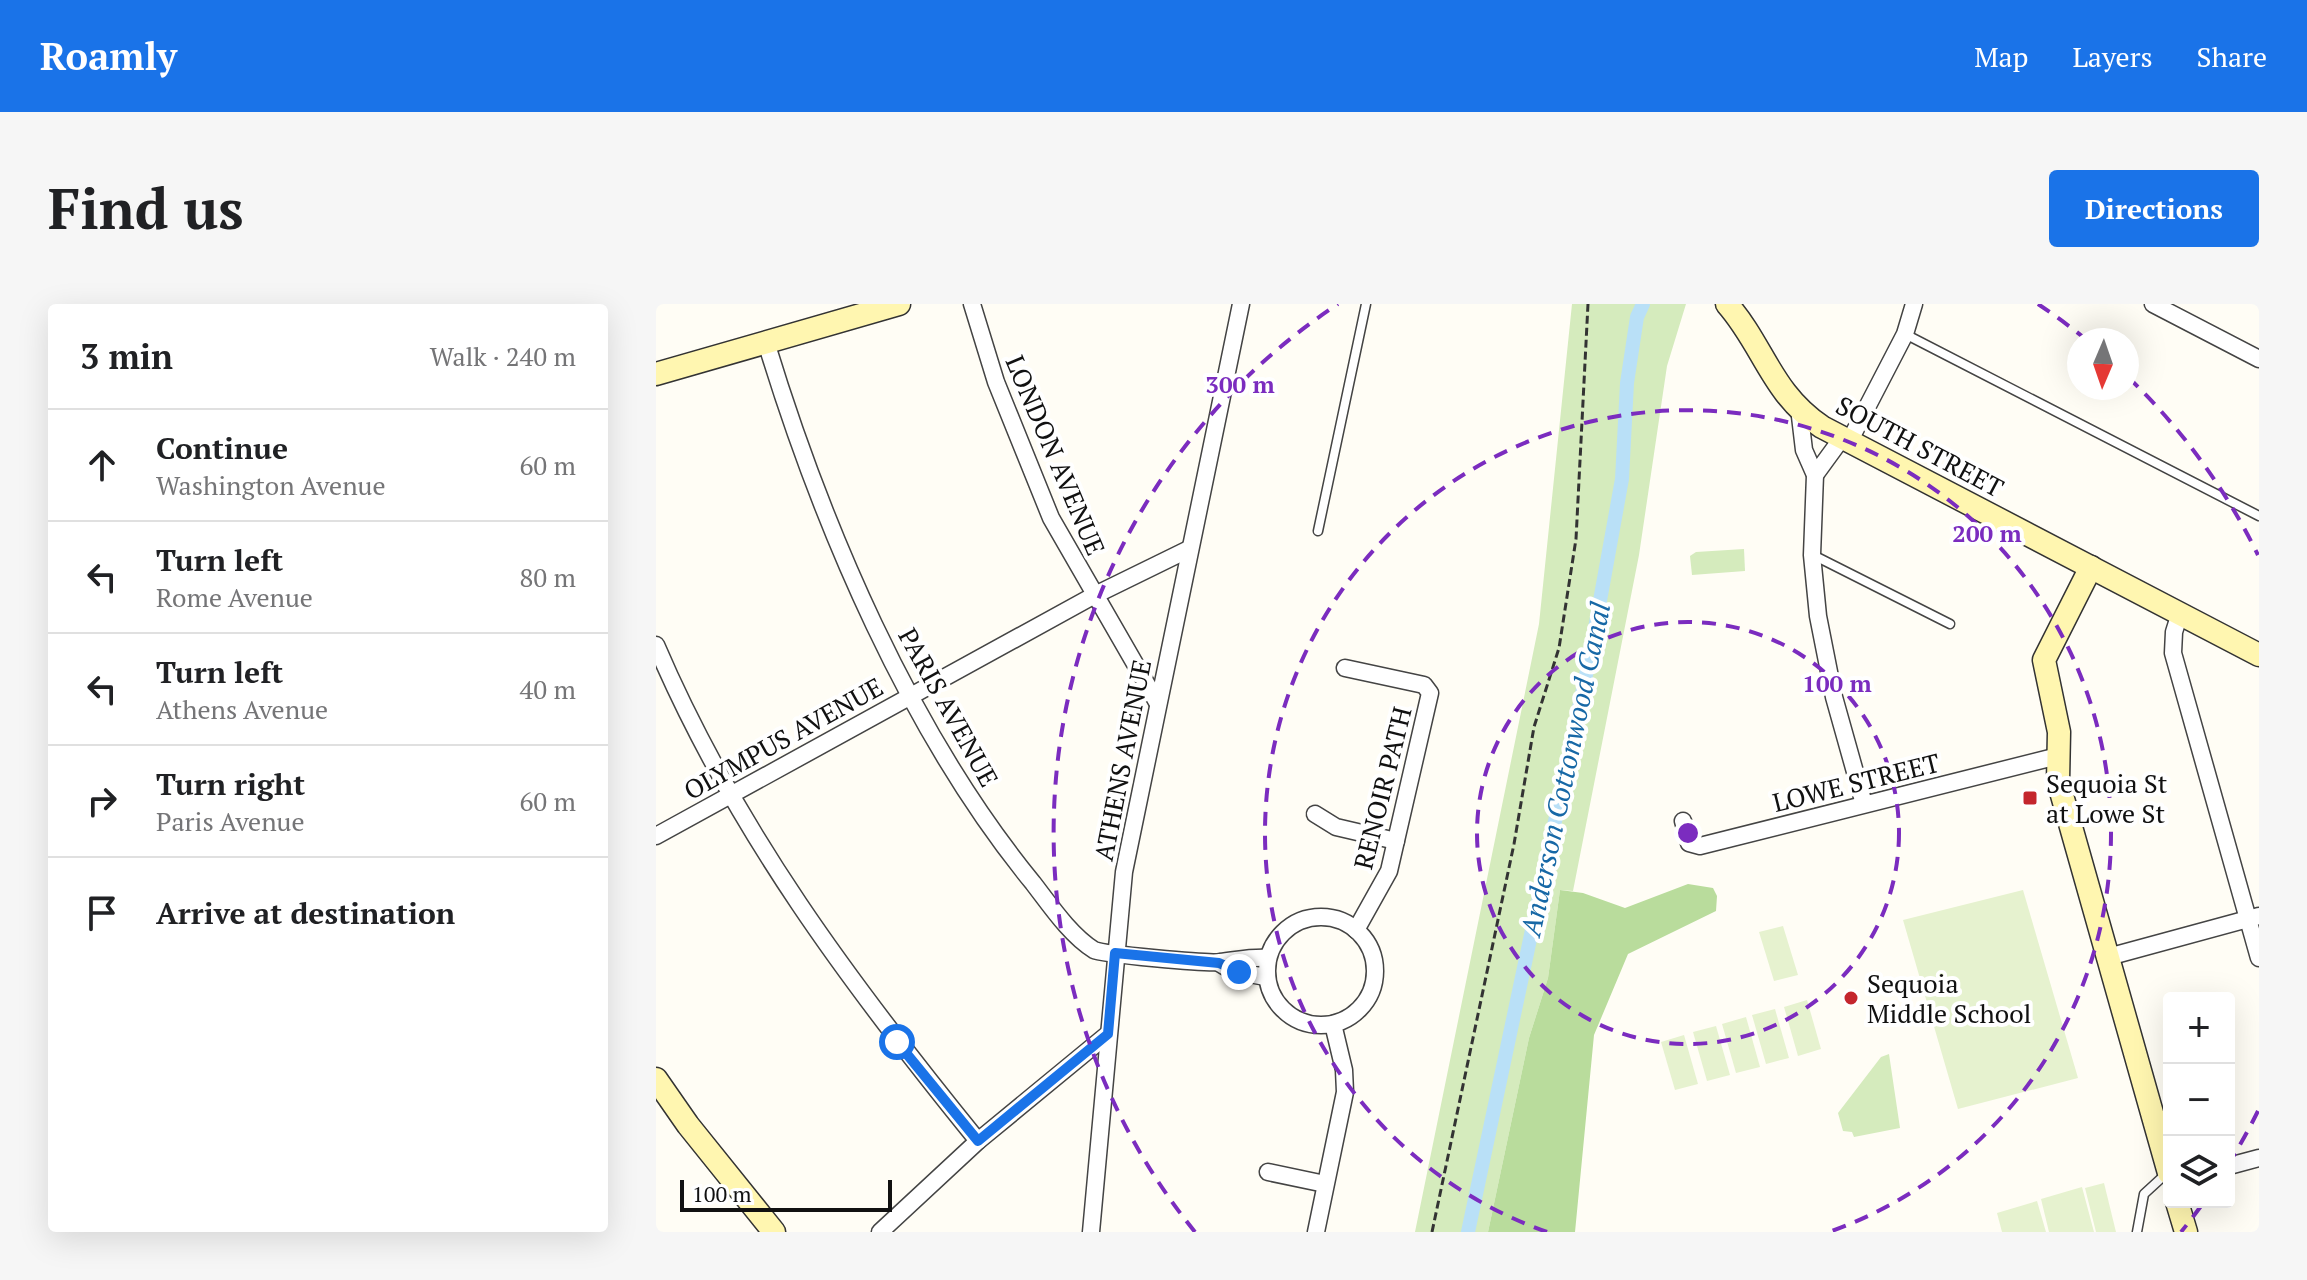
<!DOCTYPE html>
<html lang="en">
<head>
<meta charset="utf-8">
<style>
	:root { --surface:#fff; --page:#f6f6f6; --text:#202124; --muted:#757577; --line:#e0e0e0; --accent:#1a73e8 }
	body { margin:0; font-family:"PT Serif",serif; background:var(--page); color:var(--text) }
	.controls { position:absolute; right:24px; bottom:24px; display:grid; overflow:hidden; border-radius:8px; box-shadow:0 8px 32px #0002 }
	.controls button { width:72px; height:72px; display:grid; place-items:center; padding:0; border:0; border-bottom:2px solid var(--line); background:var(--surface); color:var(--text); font:40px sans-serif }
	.compass { position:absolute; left:1411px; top:24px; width:72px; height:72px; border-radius:50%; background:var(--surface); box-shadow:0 8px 32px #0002; rotate:182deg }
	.scale { position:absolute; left:24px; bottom:20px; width:212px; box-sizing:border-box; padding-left:8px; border:4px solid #111; border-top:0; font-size:22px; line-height:28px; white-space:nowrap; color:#111; -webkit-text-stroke:6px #fff; paint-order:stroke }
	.stop { position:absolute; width:24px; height:24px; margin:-18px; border:6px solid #1a73e8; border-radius:50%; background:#fff }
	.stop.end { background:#1a73e8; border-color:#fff; box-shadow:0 2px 8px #0008 }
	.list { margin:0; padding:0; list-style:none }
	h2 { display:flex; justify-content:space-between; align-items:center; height:104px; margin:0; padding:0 32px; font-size:34px }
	h2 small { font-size:26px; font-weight:400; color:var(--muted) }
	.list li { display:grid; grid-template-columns:52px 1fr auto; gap:24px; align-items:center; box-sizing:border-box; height:112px; padding:0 32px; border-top:2px solid var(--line) }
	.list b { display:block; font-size:30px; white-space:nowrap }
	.list p { margin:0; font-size:26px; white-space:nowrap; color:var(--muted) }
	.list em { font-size:26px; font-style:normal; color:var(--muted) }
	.icon { flex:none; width:44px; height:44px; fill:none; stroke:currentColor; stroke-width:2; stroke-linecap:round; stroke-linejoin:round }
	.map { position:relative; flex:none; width:1603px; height:928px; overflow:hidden; border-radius:8px }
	header { display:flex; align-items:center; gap:48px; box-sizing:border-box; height:112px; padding:0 40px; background:var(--accent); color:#fff }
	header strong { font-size:38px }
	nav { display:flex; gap:44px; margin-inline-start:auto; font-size:28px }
	.intro { display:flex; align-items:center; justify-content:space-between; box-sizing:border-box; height:192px; padding:0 48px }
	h1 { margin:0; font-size:56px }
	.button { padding:20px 36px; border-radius:8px; background:var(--accent); color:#fff; font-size:28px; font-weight:700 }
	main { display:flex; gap:48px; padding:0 48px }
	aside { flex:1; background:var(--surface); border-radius:8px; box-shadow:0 8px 32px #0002 }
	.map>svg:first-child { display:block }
</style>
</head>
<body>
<header>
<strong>Roamly</strong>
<nav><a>Map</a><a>Layers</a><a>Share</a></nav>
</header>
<div class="intro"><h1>Find us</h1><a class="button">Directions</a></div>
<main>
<aside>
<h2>3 min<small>Walk · 240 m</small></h2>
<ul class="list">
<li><svg class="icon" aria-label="ahead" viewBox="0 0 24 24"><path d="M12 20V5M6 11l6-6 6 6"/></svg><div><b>Continue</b><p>Washington Avenue</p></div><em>60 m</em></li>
<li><svg class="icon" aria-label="left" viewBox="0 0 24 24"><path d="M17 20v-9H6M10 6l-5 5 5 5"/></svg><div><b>Turn left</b><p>Rome Avenue</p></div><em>80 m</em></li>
<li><svg class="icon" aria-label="left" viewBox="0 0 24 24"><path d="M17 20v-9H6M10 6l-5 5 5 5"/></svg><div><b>Turn left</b><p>Athens Avenue</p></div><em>40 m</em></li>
<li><svg class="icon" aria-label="right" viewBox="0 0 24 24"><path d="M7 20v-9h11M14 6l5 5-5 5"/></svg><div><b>Turn right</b><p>Paris Avenue</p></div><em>60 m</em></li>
<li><svg class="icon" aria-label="arrive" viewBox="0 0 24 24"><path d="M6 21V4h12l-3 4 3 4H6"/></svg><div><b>Arrive at destination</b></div></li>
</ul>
</aside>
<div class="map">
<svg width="1603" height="928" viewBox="0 0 1603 928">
	<rect width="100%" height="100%" fill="#fffdf5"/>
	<g fill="#d5ebbd">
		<polygon points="916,0 1030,0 1011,62 983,251 917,587 904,586 892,674 873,734 832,928 759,928 883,320"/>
		<polygon points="1088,245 1089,267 1036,271 1034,252 1040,248"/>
		<polygon points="1233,750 1244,824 1198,833 1196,828 1187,827 1182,809 1225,753"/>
	</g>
	<polygon fill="#b9dc9c" points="1032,580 1057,584 1061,592 1060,607 972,650 938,731 919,928 832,928 873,734 892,674 904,586 927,589 969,604"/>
	<g fill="#e6f2cf">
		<polygon points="1367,586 1422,774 1302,805 1247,616"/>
		<polygon points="1127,622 1142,671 1118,677 1103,628"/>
		<polygon points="1151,696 1165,745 1142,752 1128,703"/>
		<polygon points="1119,705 1133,754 1110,760 1096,711"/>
		<polygon points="1090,713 1104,763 1080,769 1066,720"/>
		<polygon points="1060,722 1074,771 1051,777 1037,728"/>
		<polygon points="1028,731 1042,780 1019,786 1005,738"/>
		<polygon points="1448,879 1460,928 1440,928 1429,884"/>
		<polygon points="1426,883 1438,928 1393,928 1385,895"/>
		<polygon points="1381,897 1390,928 1346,928 1341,909"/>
	</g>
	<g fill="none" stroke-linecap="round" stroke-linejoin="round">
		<polyline stroke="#b9e0f7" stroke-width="14" points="812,928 934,352 966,175 971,79 981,13 987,0"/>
		<g stroke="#444" stroke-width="11">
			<g id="lane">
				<polyline points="1249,30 1603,212"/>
				<polyline points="662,227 710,0"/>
				<polyline points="1157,251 1294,320"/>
				<polyline points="1481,928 1488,890 1512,868"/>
			</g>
		</g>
		<g stroke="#444" stroke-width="19">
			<g id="street">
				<polyline points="316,0 340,78 395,214 501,398"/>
				<polyline points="1497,0 1603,55"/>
				<path d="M 110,38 C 166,222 254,429 377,579 C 394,601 414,631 438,646 C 446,650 552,660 564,658 C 582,656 594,653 612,654"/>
				<polyline points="1143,104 1148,146 1159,171 1156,251 1162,312 1178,393 1208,500"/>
				<polyline points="1193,138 1249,30 1258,0"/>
				<polyline points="1159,171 1186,134"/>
				<polyline points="1524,309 1518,328 1517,349 1603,654"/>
				<path d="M 0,341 C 79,526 196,682 322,837"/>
				<polyline points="689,364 768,381 774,389 733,567 700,626"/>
				<polyline points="659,510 680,523 740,537"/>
				<polyline points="1027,517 1033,539 1044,542 1402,452"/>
				<polyline points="0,532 437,292 533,245"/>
				<circle cx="665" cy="667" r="54"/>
				<polyline points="1452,653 1603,612"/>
				<polyline points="563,659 576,667 610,673"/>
				<polyline points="1573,862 1603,854"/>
				<polyline points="612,868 669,880"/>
				<polyline points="224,928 322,837 452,730"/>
				<polyline points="435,928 468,568 585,0"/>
				<polyline points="660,928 689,788 688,766 677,720"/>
			</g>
		</g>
		<g stroke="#333" stroke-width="25">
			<g id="secondary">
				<path d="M 1071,0 C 1108,42 1115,89 1166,123 L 1603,351"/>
				<polyline points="0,70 243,0"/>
				<polyline points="1435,263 1388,356 1403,428 1402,477 1513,869"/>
				<polyline points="0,775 32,821 118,928"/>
				<polyline points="1521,898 1530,928"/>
			</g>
		</g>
		<polyline stroke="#333" stroke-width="3" stroke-dasharray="8 4" stroke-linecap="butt" points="776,928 858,540 878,423 903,344 920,235 932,0"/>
		<use href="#lane" stroke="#fff" stroke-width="8"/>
		<use href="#street" stroke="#fff" stroke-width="16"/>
		<use href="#secondary" stroke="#fff6b0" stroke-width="22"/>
	</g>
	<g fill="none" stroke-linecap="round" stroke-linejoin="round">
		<polyline stroke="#1a73e8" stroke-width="10" points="241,738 322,837 452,730 459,649 563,659 583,668"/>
	</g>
	<g fill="none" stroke="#7b2cbf" stroke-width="4" stroke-dasharray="14 10">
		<circle cx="1032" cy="529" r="211"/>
		<path d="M891 928A423 423 0 1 1 1173 928"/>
		<path d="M1602 807A634 634 0 0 1 1575 856M1545 902A634 634 0 0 1 1525 928M539 928A634 634 0 0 1 682 0M1382 0A634 634 0 0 1 1427 33M1472 73A634 634 0 0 1 1602 251"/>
	</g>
	<g fill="#c4262e" stroke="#fff" stroke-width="3">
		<rect x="1366" y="486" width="16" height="16" rx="4"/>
		<circle cx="1195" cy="694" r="8"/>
	</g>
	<g text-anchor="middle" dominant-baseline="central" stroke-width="8" stroke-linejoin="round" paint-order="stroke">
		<g font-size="26" fill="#111" stroke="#fff">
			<text transform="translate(1264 142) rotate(28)">SOUTH STREET</text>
			<text transform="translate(400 151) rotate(67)">LONDON AVENUE</text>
			<text transform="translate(293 403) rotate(61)">PARIS AVENUE</text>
			<text transform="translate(127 434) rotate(-29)">OLYMPUS AVENUE</text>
			<text transform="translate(466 456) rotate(-79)">ATHENS AVENUE</text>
			<text transform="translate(1200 478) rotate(-14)">LOWE STREET</text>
			<text transform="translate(726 484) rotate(-76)">RENOIR PATH</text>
		</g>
		<g font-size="26" fill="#111" stroke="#fff" text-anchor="start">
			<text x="1390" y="479">Sequoia St<tspan x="1390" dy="30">at Lowe St</tspan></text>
			<text x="1211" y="679">Sequoia<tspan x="1211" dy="30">Middle School</tspan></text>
		</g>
		<g font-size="28" font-style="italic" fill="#1768a6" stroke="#fff">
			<text transform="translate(909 465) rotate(-78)">Anderson Cottonwood Canal</text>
		</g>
	</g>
	<circle cx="1032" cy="529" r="12" fill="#7b2cbf" stroke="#fff" stroke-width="4"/>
	<g font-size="24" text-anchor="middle" font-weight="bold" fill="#7b2cbf" stroke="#fff" stroke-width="8" stroke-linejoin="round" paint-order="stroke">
		<text x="584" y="89">300 m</text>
		<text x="1331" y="238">200 m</text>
		<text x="1181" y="388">100 m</text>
	</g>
</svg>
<div class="controls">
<button>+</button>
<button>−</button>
<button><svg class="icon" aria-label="layers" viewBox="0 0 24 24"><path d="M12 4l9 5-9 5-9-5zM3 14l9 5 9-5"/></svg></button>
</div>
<svg class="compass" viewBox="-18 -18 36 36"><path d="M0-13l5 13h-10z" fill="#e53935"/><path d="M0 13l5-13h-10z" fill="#757577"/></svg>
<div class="scale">100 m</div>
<div class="stop" style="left:241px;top:738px"></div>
<div class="stop end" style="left:583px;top:668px"></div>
</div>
</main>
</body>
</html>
